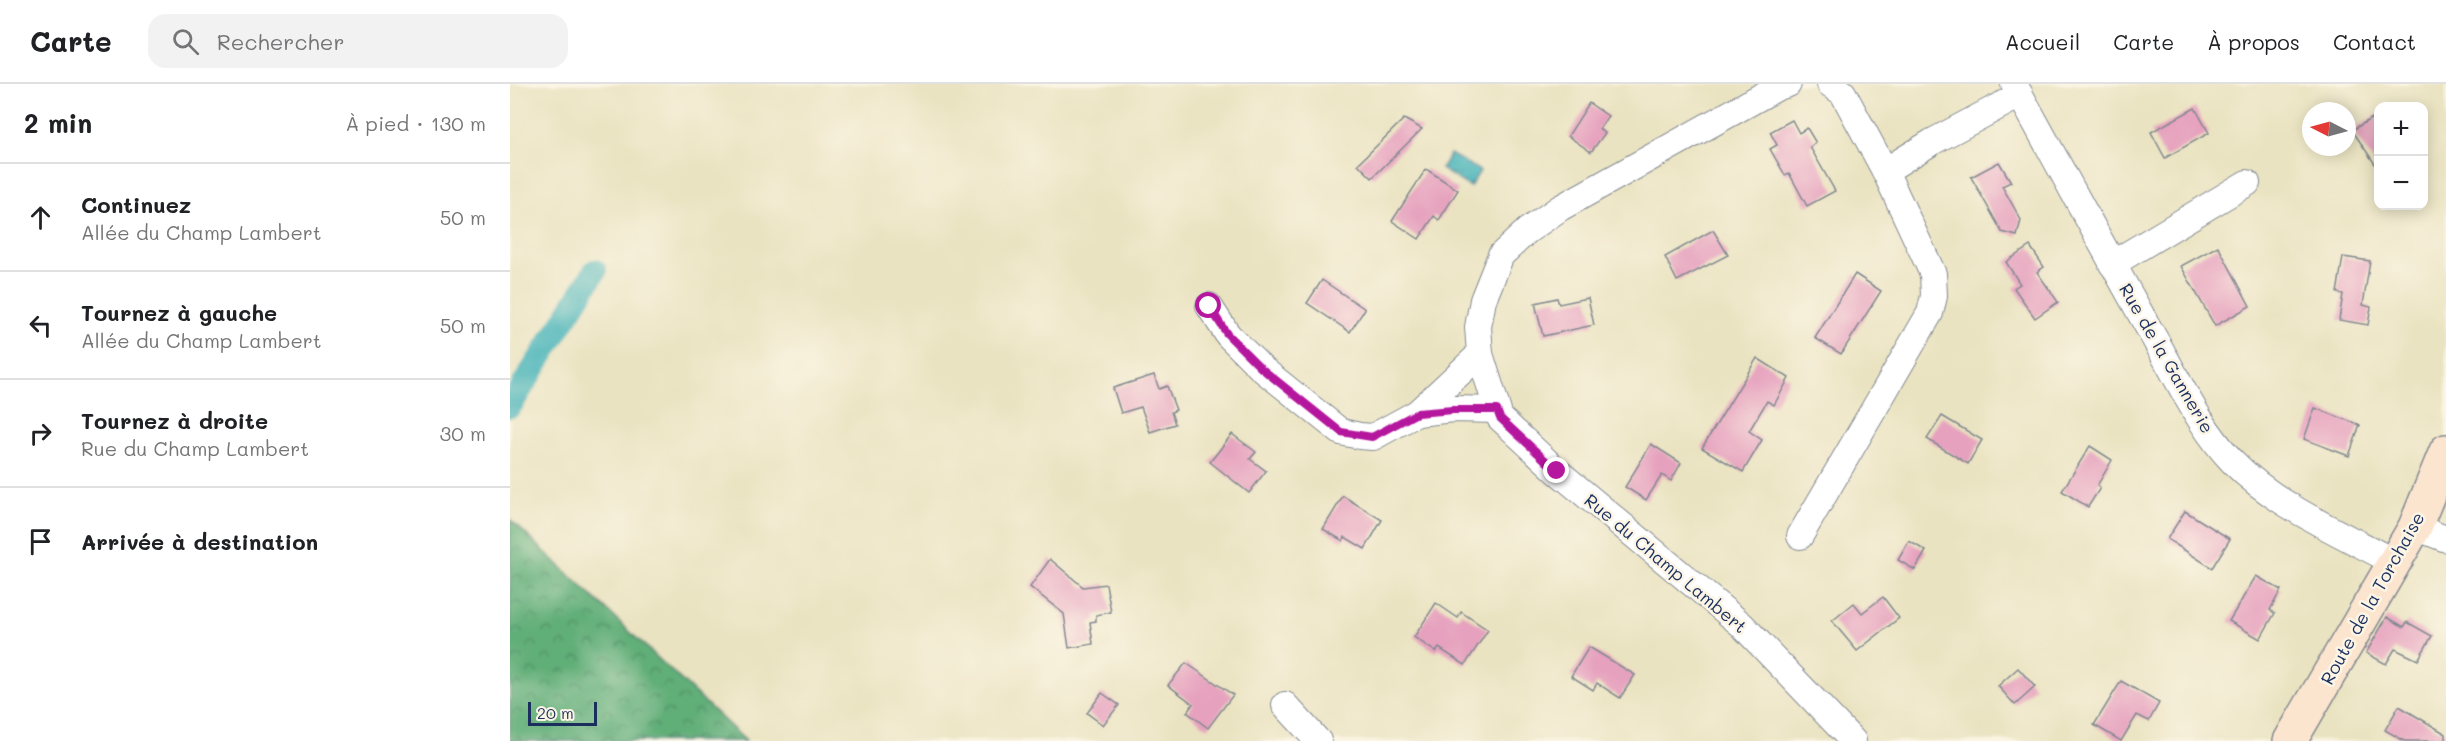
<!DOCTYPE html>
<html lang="fr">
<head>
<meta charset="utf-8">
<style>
	:root { --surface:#fff; --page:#f2f2f2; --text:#202124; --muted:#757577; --line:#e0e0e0 }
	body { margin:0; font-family:Mali,sans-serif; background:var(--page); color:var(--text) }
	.controls { position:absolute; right:18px; top:18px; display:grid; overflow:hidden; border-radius:12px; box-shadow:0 3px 15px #0003 }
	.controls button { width:54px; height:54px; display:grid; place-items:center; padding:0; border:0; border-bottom:2px solid var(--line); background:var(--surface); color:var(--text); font:30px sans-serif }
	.compass { position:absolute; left:1792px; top:18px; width:54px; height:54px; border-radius:50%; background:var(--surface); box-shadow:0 3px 15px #0003; rotate:276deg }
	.scale { position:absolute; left:18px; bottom:15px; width:69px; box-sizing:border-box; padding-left:6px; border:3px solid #1b2f5e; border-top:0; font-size:16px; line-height:21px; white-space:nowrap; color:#1b2f5e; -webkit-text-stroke:4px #fcf5e5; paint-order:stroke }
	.stop { position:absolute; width:18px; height:18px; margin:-14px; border:4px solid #b5179e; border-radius:50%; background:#fff }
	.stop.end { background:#b5179e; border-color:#fff; box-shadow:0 2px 6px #0008 }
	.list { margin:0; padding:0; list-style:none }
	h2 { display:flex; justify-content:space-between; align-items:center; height:78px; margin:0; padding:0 24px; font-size:26px }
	h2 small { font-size:20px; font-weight:400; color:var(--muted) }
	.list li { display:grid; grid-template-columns:39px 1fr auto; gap:18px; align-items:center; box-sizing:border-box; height:108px; padding:0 24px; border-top:2px solid var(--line) }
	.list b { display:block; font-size:22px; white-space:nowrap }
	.list p { margin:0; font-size:20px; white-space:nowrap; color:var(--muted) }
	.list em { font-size:20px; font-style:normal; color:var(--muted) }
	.icon { flex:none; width:33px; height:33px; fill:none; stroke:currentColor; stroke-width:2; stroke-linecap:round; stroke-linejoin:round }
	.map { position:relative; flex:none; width:1936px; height:657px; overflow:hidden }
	header { display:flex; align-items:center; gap:36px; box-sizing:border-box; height:84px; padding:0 30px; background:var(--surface); border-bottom:2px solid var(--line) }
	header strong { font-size:28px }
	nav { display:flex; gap:33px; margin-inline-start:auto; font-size:21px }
	.search { width:420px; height:54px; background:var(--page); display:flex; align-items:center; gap:15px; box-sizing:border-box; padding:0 21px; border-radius:18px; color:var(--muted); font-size:22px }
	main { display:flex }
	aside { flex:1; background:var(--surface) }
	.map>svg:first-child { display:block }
</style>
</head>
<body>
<header>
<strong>Carte</strong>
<div class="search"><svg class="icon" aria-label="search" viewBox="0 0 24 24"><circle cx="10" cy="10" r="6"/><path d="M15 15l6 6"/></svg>Rechercher</div>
<nav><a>Accueil</a><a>Carte</a><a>À propos</a><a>Contact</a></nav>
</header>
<main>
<aside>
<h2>2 min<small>À pied · 130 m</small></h2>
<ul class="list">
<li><svg class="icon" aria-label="ahead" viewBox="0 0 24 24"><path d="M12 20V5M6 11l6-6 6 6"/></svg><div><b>Continuez</b><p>Allée du Champ Lambert</p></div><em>50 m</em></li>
<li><svg class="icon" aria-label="left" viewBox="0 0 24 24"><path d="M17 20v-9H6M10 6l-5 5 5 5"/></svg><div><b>Tournez à gauche</b><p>Allée du Champ Lambert</p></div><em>50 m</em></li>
<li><svg class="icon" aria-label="right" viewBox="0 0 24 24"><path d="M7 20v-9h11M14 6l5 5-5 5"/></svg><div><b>Tournez à droite</b><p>Rue du Champ Lambert</p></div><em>30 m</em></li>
<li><svg class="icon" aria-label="arrive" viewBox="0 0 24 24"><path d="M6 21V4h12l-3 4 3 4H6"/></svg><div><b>Arrivée à destination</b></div></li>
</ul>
</aside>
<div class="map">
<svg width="1936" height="657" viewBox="0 0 1936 657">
	<defs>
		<pattern id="forest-crowns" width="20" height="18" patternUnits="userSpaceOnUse" patternTransform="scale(1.5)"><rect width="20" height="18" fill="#60ae78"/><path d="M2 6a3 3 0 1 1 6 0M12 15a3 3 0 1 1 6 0" fill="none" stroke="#4e8e66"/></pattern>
		<pattern id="water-ripples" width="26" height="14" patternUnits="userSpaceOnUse" patternTransform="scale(1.5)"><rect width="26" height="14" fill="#41b1b7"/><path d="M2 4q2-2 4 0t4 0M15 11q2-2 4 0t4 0" fill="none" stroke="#369098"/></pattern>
	</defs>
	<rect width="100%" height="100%" fill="#fcf5e5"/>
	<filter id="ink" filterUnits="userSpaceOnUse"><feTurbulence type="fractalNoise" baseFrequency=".0167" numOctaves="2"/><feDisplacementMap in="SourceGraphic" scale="12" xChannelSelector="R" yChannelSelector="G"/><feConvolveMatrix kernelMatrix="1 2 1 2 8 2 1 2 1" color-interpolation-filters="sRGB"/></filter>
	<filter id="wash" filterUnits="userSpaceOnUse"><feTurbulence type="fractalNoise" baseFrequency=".008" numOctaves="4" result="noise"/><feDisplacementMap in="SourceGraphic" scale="24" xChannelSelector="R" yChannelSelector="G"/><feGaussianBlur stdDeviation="1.35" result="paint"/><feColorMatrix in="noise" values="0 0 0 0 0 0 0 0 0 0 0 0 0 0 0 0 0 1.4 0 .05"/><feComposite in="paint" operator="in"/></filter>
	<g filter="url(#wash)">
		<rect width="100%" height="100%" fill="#eae3c1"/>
		<polygon fill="url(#forest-crowns)" stroke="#3e6e6b" stroke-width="1.5" points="0,435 236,657 0,657"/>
		<polygon fill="url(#water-ripples)" stroke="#2e708a" stroke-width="1.5" points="940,70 970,87 960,103 931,85"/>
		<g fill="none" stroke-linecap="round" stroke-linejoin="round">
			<polyline stroke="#41b1b7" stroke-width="24" points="0,322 85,187"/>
		</g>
		<g id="blocks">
			<g fill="#e6a1be">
				<polygon points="1079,19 1098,32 1089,45 1095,49 1081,68 1058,52"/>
				<polygon points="1685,24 1699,49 1655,74 1641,48"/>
				<polygon points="1869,30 1869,86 1842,46"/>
				<polygon points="894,35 912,45 862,94 848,80"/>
				<polygon points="1282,36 1289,49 1297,44 1306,59 1300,63 1325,107 1297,122 1279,89 1275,91 1260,65 1267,61 1260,48"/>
				<polygon points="1489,78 1501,98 1492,102 1511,136 1507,152 1492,148 1461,93"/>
				<polygon points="916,85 948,106 929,136 924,132 909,155 882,137"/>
				<polygon points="1203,146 1218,171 1167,197 1155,173"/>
				<polygon points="1520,162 1534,183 1527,188 1548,218 1525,234 1504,204 1510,200 1496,178"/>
				<polygon points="1708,162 1740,222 1705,242 1671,182"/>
				<polygon points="1833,173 1860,177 1853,221 1861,223 1858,241 1829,236 1833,210 1827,209"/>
				<polygon points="1345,190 1371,207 1331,270 1305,254"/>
				<polygon points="812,196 855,225 840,248 797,219"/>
				<polygon points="1047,214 1049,220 1078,214 1084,241 1033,252 1025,219"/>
				<polygon points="1247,274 1279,294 1264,321 1257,317 1239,347 1252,356 1233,388 1192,364"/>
				<polygon points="644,291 649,305 657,302 666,326 661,328 665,340 640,348 631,323 611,329 603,304"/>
				<polygon points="1805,324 1850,341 1839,372 1794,355"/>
				<polygon points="1432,332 1472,356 1458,380 1417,355"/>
				<polygon points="722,350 746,368 740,375 756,387 739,409 700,378"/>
				<polygon points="1141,360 1171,379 1161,397 1152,391 1136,416 1115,403"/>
				<polygon points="1580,362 1602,376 1587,402 1590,404 1578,423 1552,407"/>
				<polygon points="833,412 872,436 855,465 835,453 833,457 813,445"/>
				<polygon points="1675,427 1720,455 1702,484 1657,455"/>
				<polygon points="1399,457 1416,467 1405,486 1388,476"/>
				<polygon points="540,475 573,503 596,500 601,528 586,531 586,537 580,538 583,560 559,564 554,530 520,503"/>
				<polygon points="1746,492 1771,506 1760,526 1765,529 1750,555 1719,537"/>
				<polygon points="1373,513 1389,534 1347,567 1322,537 1344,519 1352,529"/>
				<polygon points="926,519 948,534 951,528 978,546 955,581 929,564 926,568 904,553"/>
				<polygon points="1877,533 1894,543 1897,538 1922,552 1908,576 1885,565 1876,580 1856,569"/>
				<polygon points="1079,563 1125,591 1110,614 1087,599 1083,606 1061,592"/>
				<polygon points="676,579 723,611 698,644 677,628 683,620 658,601"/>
				<polygon points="1508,584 1525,603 1505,621 1488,602"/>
				<polygon points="1611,597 1649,619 1639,637 1627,631 1611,657 1584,641"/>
				<polygon points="592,609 609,621 593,641 577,629"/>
				<polygon points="1889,622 1936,650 1936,657 1894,657 1875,646"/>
			</g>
		</g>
	</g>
	<g filter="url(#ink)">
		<use href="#blocks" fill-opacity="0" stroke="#828990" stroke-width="1.5"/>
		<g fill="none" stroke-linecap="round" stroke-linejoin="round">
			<g stroke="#828990" stroke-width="28">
				<g id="street">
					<polyline points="1278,0 1268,3 1050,124 1017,147 991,171 973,216 968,243 970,270 990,334 1047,387 1232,541 1343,657"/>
					<path d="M 1504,0 C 1552,86 1598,173 1647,259 C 1670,299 1690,344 1723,378 C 1766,422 1830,449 1884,478"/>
					<polyline points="1375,87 1422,58 1510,11"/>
					<polyline points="1602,180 1737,99"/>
					<polyline points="699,222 718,251 751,284 831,348 850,352 863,353 907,329 970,270"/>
					<polyline points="907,329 943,325 987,326"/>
					<polyline points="1905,443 1936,455"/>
					<polyline points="1290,452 1420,229 1424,212 1423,190 1375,87 1333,9 1320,0"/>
					<polyline points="775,621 808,657"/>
				</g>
			</g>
			<g stroke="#828990" stroke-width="36">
				<polyline id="secondary" points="1780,657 1905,443 1936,367"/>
			</g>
			<use href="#street" stroke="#fff" stroke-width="26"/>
			<use href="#secondary" stroke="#fce5cf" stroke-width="33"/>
		</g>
	</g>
	<g fill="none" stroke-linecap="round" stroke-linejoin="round" filter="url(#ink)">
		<polyline stroke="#b5179e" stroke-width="8" points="699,222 717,250 751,284 831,348 862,353 907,329 943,326 987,326 990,334 1047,387"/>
	</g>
	<g text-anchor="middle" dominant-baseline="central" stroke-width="5" stroke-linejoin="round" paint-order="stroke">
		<g font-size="18" fill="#1b2f5e" stroke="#fcf5e5">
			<text transform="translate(1657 274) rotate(60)">Rue de la Gannerie</text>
			<text transform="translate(1156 479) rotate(40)">Rue du Champ Lambert</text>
			<text transform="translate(1862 514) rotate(-61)">Route de la Torchaise</text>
		</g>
	</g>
</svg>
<div class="controls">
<button>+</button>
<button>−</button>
</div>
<svg class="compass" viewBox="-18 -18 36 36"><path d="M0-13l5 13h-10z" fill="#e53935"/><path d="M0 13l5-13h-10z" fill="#757577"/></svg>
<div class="scale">20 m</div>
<div class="stop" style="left:699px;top:222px"></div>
<div class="stop end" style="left:1047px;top:387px"></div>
</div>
</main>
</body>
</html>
